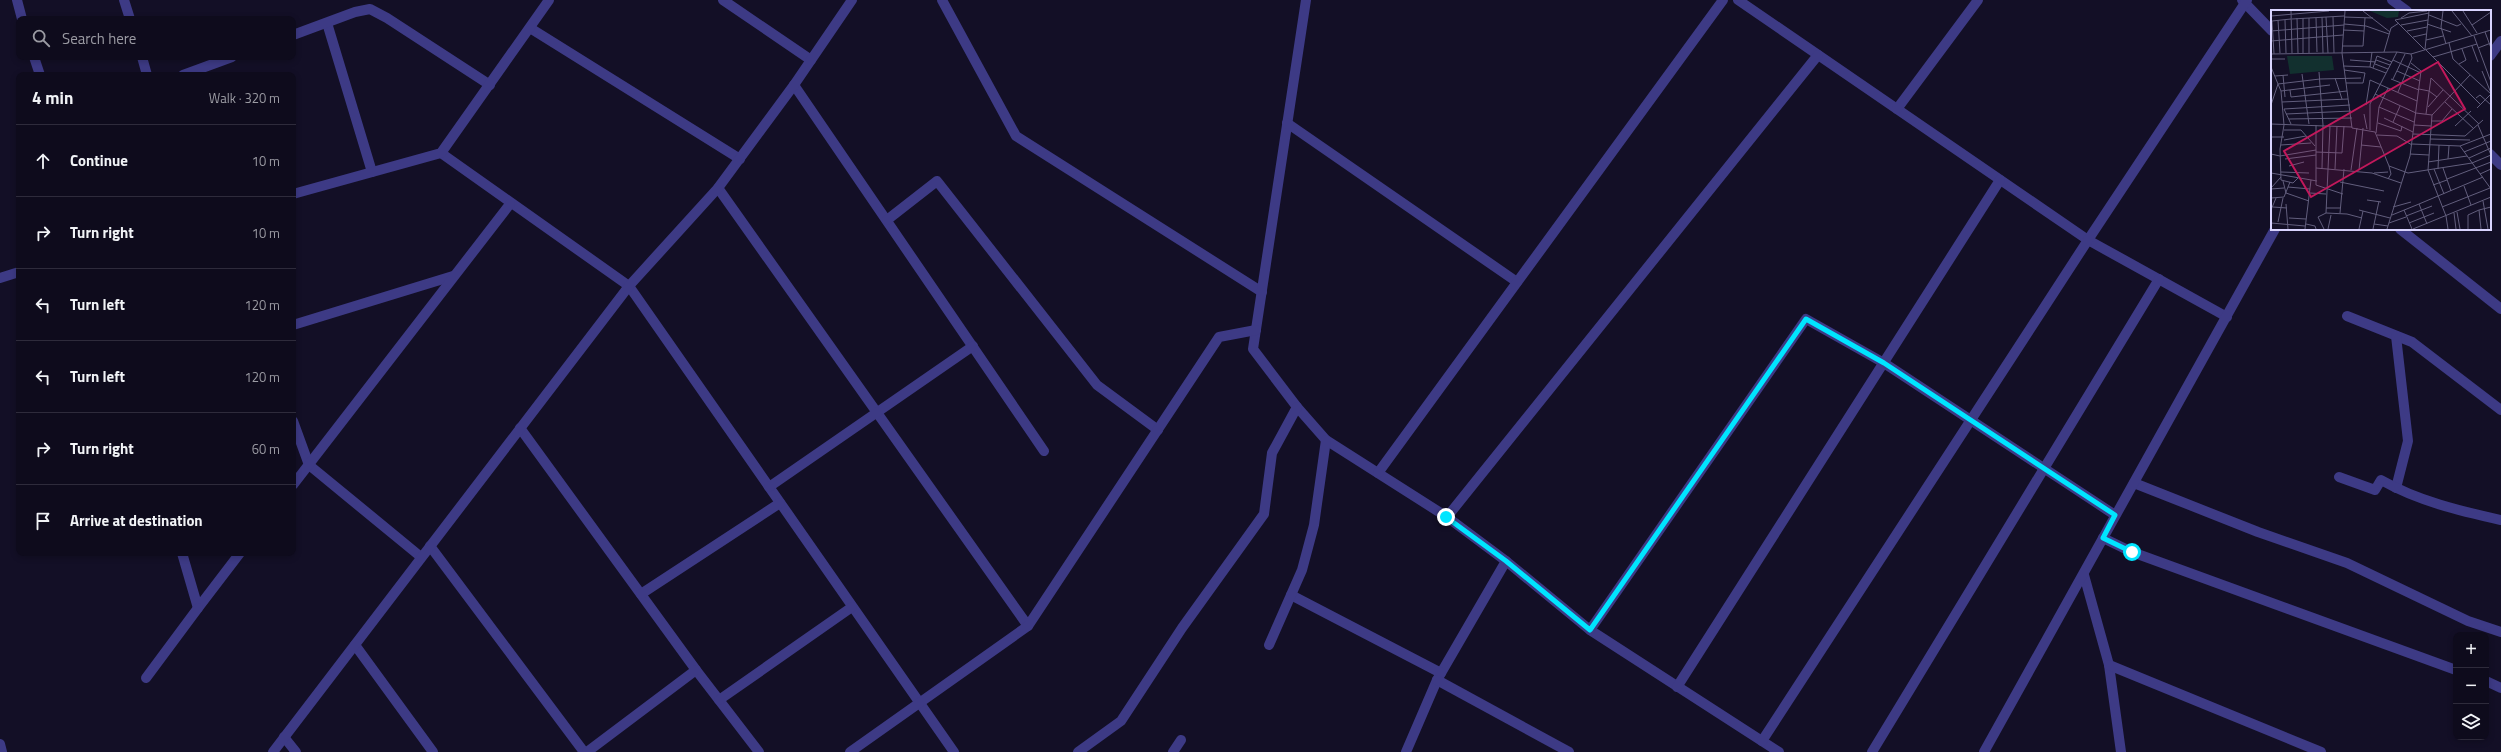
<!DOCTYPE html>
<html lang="en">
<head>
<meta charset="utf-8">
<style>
	:root { --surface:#0e0b1c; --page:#171425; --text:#f1f3f6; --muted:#9b9ba3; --line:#2e2b3b }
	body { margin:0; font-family:"Titillium Web",sans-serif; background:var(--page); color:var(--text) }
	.controls { position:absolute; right:12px; bottom:12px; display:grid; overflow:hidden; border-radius:8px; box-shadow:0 2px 6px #0003 }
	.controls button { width:36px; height:36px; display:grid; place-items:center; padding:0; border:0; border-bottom:1px solid var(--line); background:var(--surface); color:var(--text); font:20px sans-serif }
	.stop { position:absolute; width:12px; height:12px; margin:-9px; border:3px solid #00e5ff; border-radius:50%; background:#fff }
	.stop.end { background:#00e5ff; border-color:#fff; box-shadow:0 1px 4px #0008 }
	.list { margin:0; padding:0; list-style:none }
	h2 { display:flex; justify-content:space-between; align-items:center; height:52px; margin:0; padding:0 16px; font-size:17px }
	h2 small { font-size:13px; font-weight:400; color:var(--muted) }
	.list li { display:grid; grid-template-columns:26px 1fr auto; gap:12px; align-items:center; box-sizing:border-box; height:72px; padding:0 16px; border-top:1px solid var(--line) }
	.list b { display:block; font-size:15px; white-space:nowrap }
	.list em { font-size:13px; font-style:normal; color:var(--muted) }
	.icon { flex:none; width:22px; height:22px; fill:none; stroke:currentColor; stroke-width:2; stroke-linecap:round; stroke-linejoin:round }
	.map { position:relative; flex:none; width:2501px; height:752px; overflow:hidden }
	.search { position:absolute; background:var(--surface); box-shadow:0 2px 6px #0003; left:16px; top:16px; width:280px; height:44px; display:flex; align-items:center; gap:10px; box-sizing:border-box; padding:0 14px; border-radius:8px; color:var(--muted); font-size:15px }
	.panel { position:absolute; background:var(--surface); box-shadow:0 2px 6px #0003; left:16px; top:72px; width:280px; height:484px; border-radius:8px }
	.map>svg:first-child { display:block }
</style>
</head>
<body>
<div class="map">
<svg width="2501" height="752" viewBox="0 0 2501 752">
	<rect width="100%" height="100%" fill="#130f26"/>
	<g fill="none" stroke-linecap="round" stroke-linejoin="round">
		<g stroke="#3d3a85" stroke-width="10">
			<polyline points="17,0 22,19"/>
			<polyline points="124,0 130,19"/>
			<polyline points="723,0 811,60"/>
			<polyline points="942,0 1016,136 1262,292"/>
			<polyline points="1306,0 1253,349 1297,407 1326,440 1447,517 1506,561 1437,680 1406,752"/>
			<polyline points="1738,0 2088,240 2227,317"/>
			<polyline points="2242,0 2272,31"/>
			<polyline points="2392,0 2407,11"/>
			<polyline points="327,23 372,172"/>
			<polyline points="530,28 740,159"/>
			<polyline points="293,35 355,12 370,9 387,18 490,85"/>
			<polyline points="2490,56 2501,41"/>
			<polyline points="34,57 40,75"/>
			<polyline points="142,57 147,75"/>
			<polyline points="183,75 232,57"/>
			<polyline points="794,85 1044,451"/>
			<polyline points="1897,109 1978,0"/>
			<polyline points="1287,123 1517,282"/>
			<polyline points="441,153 629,286 954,752"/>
			<polyline points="2490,154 2501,165"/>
			<polyline points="718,188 1028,626"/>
			<polyline points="293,194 441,153 549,0"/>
			<polyline points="887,220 937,181 1097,385 1158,430"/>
			<polyline points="2400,229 2501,309"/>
			<polyline points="0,278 19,272"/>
			<polyline points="2347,316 2412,342 2501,410"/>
			<polyline points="293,325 453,276"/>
			<polyline points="2396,336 2408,441 2396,488"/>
			<polyline points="293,421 309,465 421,557"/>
			<polyline points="520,428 696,670 759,752"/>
			<polyline points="1378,473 1723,0"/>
			<path d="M 2339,477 L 2375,490 L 2381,480 C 2418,501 2460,511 2501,520"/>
			<polyline points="2134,483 2258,532 2347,563 2468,621 2501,632"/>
			<polyline points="293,485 510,204"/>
			<polyline points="769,487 973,346"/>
			<polyline points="1447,517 1818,55"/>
			<polyline points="2103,538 2132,552 2456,670"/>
			<polyline points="430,546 584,752"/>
			<polyline points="182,553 198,608 240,553"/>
			<polyline points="1506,561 1590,630 1779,752"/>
			<polyline points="2084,575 2109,665 2121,752"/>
			<polyline points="641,594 780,503"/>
			<polyline points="1291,595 1441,673"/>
			<polyline points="1590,630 1806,319 1884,363 2115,515"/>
			<polyline points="355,645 433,752"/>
			<polyline points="1269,645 1302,570 1314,525 1326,440"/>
			<polyline points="2109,665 2321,752"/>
			<polyline points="146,678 198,608"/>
			<polyline points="1437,680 1569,752"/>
			<polyline points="2486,681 2501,688"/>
			<polyline points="1677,687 2000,180"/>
			<polyline points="719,700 852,607"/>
			<polyline points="284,737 296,752"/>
			<polyline points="1762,741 2088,240 2247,0"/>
			<polyline points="0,744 2,752"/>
			<polyline points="273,752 629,286 718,188 794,85 852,0"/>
			<polyline points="587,752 696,670"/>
			<polyline points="850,752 1028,626 1219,337 1256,330"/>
			<polyline points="1078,752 1121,721 1182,628 1264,514 1272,453 1297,407"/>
			<polyline points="1173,752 1181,740"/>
			<polyline points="1872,752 2159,279"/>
			<polyline points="1984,752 2275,229"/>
		</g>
	</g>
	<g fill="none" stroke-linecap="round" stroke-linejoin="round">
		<polyline stroke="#00e5ff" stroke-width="5" points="1446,517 1506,561 1590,630 1806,319 1884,363 2115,515 2103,538 2132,552"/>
	</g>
	<g transform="translate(2271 10)">
		<rect width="220" height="220" fill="#130f26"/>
		<path d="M 99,1 L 128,1 L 127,7 L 116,8 ZM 16,46 L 61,46 L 63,60 L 19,64 Z" fill="#12302f"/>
		<path fill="none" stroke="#625e7d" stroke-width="1" d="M 20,1 L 21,43M 74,1 L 71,43 L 81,118 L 104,122 L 118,156 L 137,163 L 201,153 L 220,145M 92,1 L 119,22M 172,1 L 170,17 L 175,34M 181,1 L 201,26M 192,1 L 206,23M 158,5 L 186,16 L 190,14M 0,6 L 58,1M 51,7 L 52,43M 55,7 L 57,43M 62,7 L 63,43M 73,7 L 102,8M 26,8 L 27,43M 32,8 L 32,43M 45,8 L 46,42M 130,8 L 138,3 L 156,1M 21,9 L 73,6M 7,10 L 9,43M 14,10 L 15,43M 124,10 L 154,40M 124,10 L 158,3M 1,11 L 3,44M 1,11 L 20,9M 73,14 L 95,16 L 118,24M 156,14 L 180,22M 130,15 L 157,10M 201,15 L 220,2M 72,20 L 93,21M 0,21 L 73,15M 136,21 L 156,17M 214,22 L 220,38M 203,26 L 220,72M 142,27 L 155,24M 155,30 L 172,26M 0,31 L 72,25M 178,33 L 182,49 L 220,84M 71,36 L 92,36 L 94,8M 201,36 L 207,52M 207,38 L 220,33M 154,39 L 158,1M 155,40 L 210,95M 113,42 L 120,18 L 128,13M 38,43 L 38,8M 0,44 L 126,42 L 140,44 L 220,20M 162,47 L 206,34M 0,49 L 14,49M 79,50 L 105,52M 105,50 L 119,55M 122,50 L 150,63M 104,54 L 117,59M 188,54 L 195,50 L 191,39M 72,56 L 99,57 L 115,63M 0,57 L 7,74 L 0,95M 99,57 L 101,42M 102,58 L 106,46 L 121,52M 73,60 L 94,63 L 92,73 L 75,73M 126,61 L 149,71M 211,61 L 220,83M 48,62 L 52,115 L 51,158M 31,64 L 38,114M 12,65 L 14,87M 4,66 L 17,65M 64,68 L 71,89M 120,69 L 148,80M 122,69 L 134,44M 148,79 L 158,81 L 166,87M 19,80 L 20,87 L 76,81M 10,81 L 59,75M 127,82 L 141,48 L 140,44M 104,84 L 145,103 L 161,105M 205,88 L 209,85 L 220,95M 11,92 L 77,89M 174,92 L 203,119M 95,95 L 99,70 L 146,91M 108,97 L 143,112M 157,97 L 172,80M 206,98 L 220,84M 13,99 L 79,95M 13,99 L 20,114M 15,104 L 80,101M 93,104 L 96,119M 155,104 L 160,68 L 208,114M 113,108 L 142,122M 18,109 L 81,108M 160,111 L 171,111 L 181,99M 122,112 L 129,96M 107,113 L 130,121 L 131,116M 0,114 L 81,117M 45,115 L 45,175 L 72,184M 143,115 L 160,116M 207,115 L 220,145M 184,116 L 200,101M 13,120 L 30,120 L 44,136M 99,120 L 99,94 L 126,42M 105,123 L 108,97 L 117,78M 142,124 L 194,126 L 212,110M 106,125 L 126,126 L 141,135M 0,127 L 13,127M 159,129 L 199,130M 13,130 L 35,126M 141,134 L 189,136 L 220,179M 10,135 L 40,133M 90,135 L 110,137M 189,136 L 220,124M 45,142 L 71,143 L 73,116M 193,142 L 220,131M 0,144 L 9,146 L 45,140M 139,144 L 158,145M 198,148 L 220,138M 14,149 L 45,145M 177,149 L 178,136M 157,152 L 196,146M 18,156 L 33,152M 45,158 L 101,163 L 130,173M 172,158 L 180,181M 64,159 L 66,116M 163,159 L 173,184M 167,159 L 168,135M 80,160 L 86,118M 88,160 L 92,118M 10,162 L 38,163M 0,163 L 46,171M 103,163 L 117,162M 209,164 L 220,159M 27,168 L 22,173 L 10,170 L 9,139 L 13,115 L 10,81 L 7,74 L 49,69 L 90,68M 117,169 L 120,164 L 118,156M 176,169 L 220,152M 12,171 L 15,183 L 38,191M 69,172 L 113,181M 162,175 L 176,170M 193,176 L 200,195M 17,177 L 39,179M 0,178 L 10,167M 0,179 L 13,178M 39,183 L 55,184M 0,188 L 13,187 L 19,172M 96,190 L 110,192M 212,191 L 217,219M 15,194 L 17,219M 148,194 L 212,167M 2,197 L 16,198M 122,197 L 140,192M 171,197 L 219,178M 55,198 L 69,198M 0,200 L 5,188M 88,200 L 119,208M 133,200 L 141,219M 186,202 L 189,219M 55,203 L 76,204 L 91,208M 69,203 L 73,159M 183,203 L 185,219M 121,205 L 148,194 L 156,214M 135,206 L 161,196M 18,208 L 35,209M 7,212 L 12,188M 0,213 L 34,216M 118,213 L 135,207M 138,213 L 163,203M 35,214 L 44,216 L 45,219M 103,214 L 117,216M 34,219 L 40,170M 53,219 L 47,207 L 55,203 L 59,116M 57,219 L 60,205M 88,219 L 92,201M 102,219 L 108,191M 116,219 L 139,146 L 150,61 L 140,53M 142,219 L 220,187M 177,219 L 175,206 L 157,160 L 161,105 L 199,65M 197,219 L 197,205 L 208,200M 210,219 L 208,200 L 220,197"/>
		<path fill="#c2185b" fill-opacity="0.15" stroke="#c2185b" stroke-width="2" d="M 167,52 L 194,99 L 40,187 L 13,141 Z"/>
		<rect width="220" height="220" fill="none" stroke="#d9d4ff" stroke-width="2"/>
	</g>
</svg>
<div class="controls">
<button>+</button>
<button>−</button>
<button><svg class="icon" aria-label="layers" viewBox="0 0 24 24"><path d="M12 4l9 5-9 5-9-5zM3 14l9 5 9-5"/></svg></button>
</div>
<div class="stop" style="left:2132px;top:552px"></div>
<div class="stop end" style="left:1446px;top:517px"></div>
<div class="search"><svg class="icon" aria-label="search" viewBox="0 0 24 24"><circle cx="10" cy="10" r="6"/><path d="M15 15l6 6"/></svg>Search here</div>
<section class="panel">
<h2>4 min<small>Walk · 320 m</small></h2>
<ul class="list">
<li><svg class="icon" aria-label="ahead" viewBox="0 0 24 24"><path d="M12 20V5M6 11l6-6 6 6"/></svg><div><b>Continue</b></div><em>10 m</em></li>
<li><svg class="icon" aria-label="right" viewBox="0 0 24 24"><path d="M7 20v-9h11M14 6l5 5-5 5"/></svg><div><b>Turn right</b></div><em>10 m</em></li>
<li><svg class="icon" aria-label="left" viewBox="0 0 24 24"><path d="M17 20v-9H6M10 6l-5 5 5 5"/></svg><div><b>Turn left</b></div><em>120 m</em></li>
<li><svg class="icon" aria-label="left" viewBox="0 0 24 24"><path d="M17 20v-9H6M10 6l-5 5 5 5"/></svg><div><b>Turn left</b></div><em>120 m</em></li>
<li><svg class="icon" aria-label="right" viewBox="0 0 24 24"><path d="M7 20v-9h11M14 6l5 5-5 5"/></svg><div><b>Turn right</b></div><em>60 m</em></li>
<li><svg class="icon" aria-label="arrive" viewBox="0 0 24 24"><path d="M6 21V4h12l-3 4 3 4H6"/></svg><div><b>Arrive at destination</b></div></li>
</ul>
</section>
</div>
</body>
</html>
